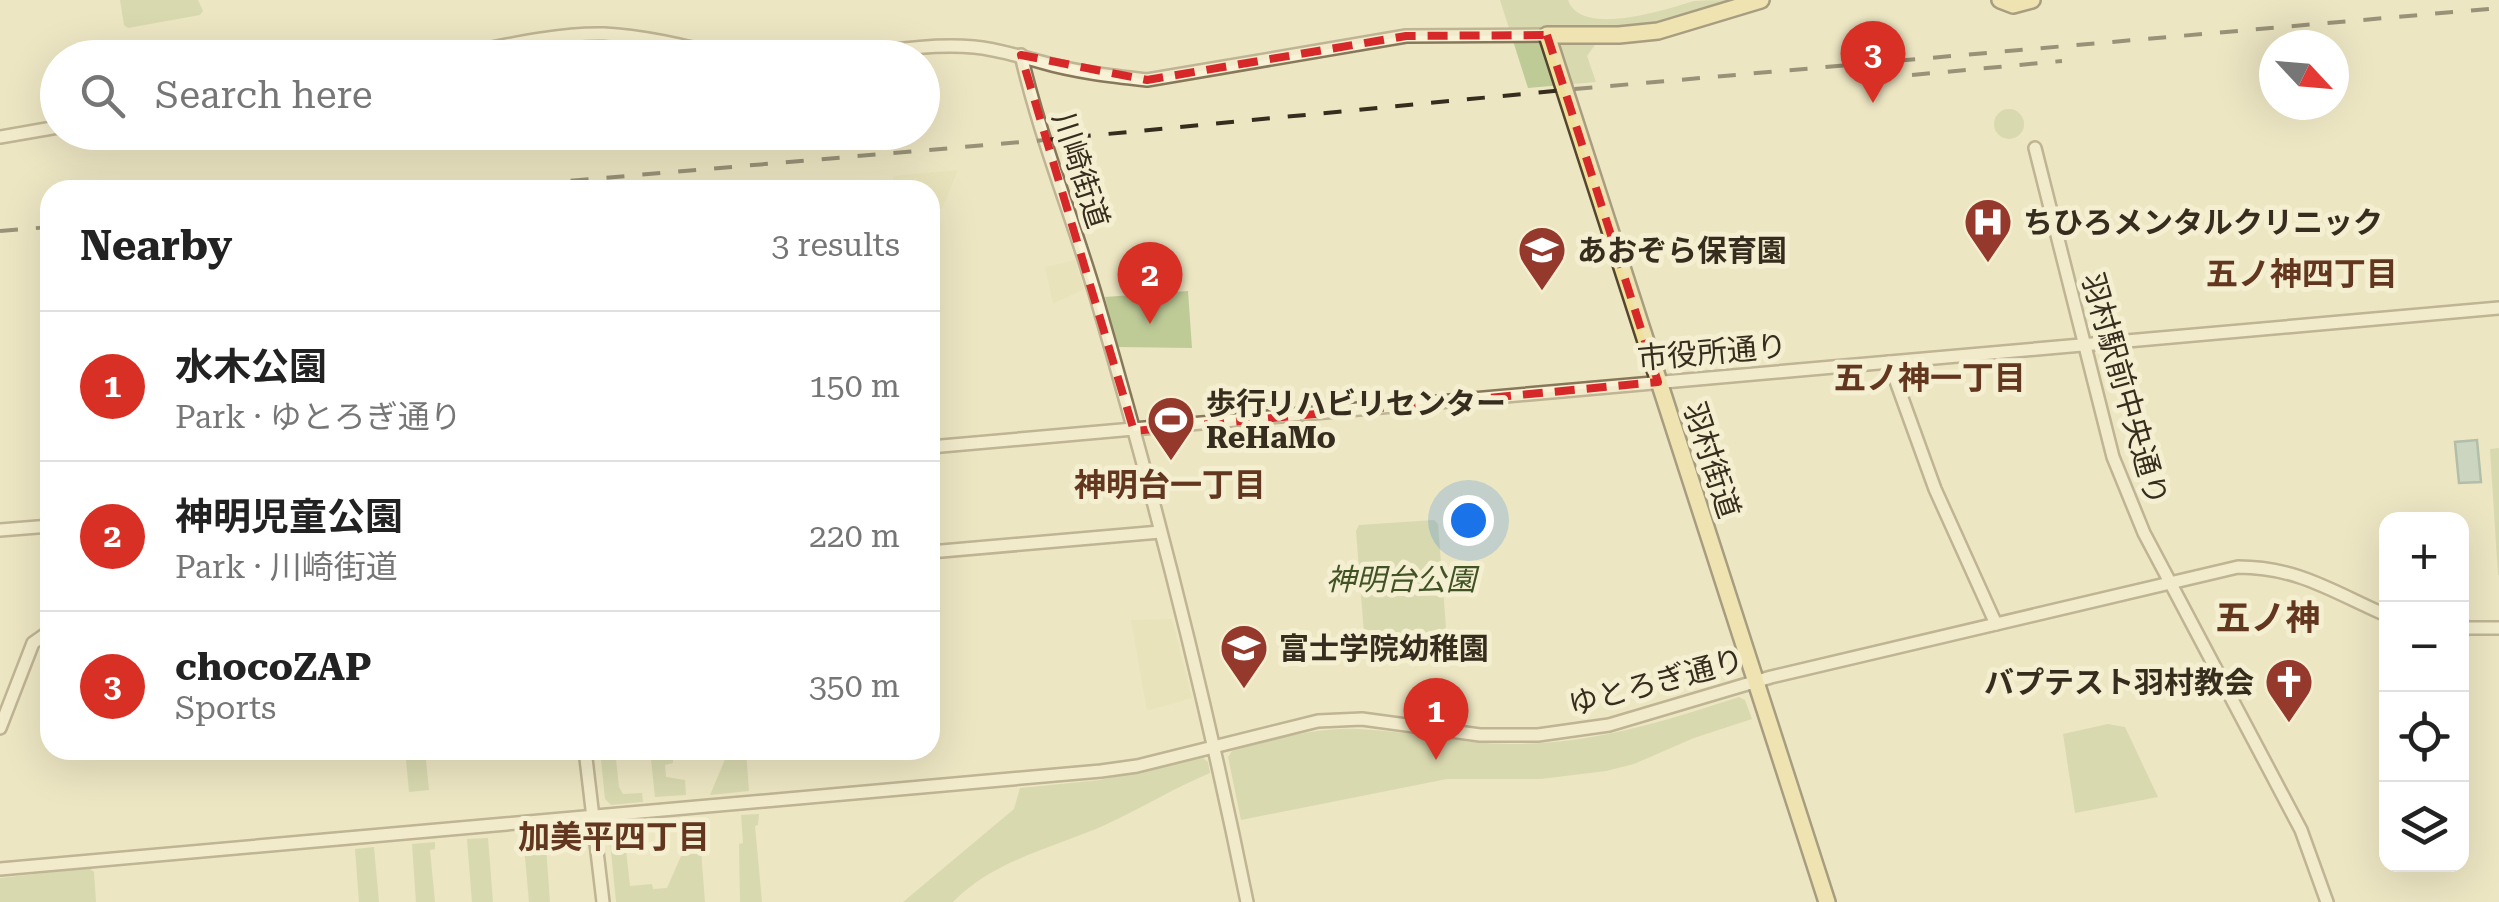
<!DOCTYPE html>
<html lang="en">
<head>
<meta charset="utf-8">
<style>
	:root { --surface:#fff; --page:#f2f2f2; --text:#222; --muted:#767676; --line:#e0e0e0; --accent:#d93025 }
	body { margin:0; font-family:"Roboto Serif","Noto Sans JP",serif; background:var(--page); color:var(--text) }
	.controls { position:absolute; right:30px; bottom:30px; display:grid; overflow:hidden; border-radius:20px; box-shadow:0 10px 40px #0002 }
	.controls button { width:90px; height:90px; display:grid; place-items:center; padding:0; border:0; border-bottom:2px solid var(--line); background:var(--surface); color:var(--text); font:50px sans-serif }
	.compass { position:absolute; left:2259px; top:30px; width:90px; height:90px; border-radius:50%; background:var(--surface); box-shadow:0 10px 40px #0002; rotate:116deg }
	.you { position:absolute; left:1468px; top:520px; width:35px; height:35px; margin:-25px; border:8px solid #fff; border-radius:50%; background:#1a73e8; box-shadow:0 0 0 15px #1a73e833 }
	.badge { display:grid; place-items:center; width:65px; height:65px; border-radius:50%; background:var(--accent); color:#fff; font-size:32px; font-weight:700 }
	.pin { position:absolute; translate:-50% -82px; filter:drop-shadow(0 2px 5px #0008) }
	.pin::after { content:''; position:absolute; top:52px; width:35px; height:30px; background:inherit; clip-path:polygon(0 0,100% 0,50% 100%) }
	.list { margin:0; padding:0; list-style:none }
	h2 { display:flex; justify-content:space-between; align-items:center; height:130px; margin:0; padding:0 40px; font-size:42px }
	h2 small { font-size:32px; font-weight:400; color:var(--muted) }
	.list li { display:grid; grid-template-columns:65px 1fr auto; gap:30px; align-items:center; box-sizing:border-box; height:150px; padding:0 40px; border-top:2px solid var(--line) }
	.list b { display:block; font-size:38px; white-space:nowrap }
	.list p { margin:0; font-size:32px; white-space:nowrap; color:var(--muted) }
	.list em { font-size:32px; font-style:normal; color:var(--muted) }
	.icon { flex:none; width:55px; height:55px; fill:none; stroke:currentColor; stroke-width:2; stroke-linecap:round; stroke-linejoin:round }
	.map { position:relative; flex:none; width:2499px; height:902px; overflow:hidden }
	.search { position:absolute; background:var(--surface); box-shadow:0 10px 40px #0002; left:40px; top:40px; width:900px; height:110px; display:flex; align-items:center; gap:25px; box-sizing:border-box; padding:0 35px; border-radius:55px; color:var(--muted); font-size:38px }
	.panel { position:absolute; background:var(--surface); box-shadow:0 10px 40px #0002; left:40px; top:180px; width:900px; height:580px; border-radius:30px }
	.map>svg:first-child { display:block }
</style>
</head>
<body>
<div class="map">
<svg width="2499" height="902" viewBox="0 0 2499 902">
	<rect width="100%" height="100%" fill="#ede6c3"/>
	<g fill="#e2e1b1">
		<polygon points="958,170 942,209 930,210 930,190 893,190 893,176"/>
		<polygon points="1075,260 1084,289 1053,304 1045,267"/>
		<polygon points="1172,619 1192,698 1147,711 1131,620"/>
	</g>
	<g fill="#becb97">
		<polygon points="120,0 198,0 203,11 200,15 128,28 124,25"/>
		<path d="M 1500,0 L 1568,0 C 1581,38 1667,9 1694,1 C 1708,0 1727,0 1742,0 C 1688,36 1661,41 1597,42 L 1587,56 L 1596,82 L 1528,88 Z"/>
		<circle cx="2009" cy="124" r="15"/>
		<polygon points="1188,291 1192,348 1117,347 1105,297"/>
		<polygon points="2499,448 2499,575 2498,575 2490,449"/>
		<polygon points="1434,520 1438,524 1446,628 1443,631 1369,637 1364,633 1356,531 1359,525"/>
		<path d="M 1739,697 L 1745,700 L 1752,719 L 1694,738 L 1634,764 L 1606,771 L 1541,779 L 1447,779 L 1241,820 L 1228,757 L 1232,751 C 1273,740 1315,727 1358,729 C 1412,731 1463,745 1517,744 C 1595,743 1666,721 1739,697 Z"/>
		<polygon points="2108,724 2125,727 2158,797 2075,813 2063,734"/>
		<polygon points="405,750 425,750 429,790 409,792"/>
		<polygon points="600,750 615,750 619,787 623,794 642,793 643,802 611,805 605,799"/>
		<polygon points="650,750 663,750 665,759 673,759 673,763 665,765 666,777 685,780 686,795 655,797"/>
		<polygon points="729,750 746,750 749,791 710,795"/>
		<path d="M 1203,758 L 1208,762 L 1210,773 C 1174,788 1140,809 1105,825 C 1053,848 994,860 953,902 L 903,902 L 1014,809 L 1020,788 L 1100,780 Z"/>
		<polygon points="759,814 758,825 755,826 762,902 740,902 739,844 743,843 741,815"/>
		<polygon points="646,822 646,830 624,832 630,886 652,884 653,889 667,888 692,831 692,848 701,850 705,902 616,902 609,831 613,825"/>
		<polygon points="545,833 550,902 529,902 523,835"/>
		<polygon points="488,838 493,902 472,902 467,839"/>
		<polygon points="435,842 435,849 430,850 435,902 416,902 412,844"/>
		<polygon points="374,847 379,902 359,902 355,849"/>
		<polygon points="89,868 94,872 96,902 0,902 0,878"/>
	</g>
	<polygon fill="#a5c0bc" stroke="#6c8e8a" stroke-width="2.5" points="2477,440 2481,482 2459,483 2455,442"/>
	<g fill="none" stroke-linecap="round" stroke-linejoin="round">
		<g stroke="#87785a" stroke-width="16">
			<g id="minor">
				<path d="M 1021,55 C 1040,138 1073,218 1097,300 C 1155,499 1206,699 1247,902"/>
				<path d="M 444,58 C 495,48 551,33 604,34 C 647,36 692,48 734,58"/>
				<path d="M 828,58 C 876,53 926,43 974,47 C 997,49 1018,56 1041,62 C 1075,72 1111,76 1147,80 L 1406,36 L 1547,35"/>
				<polyline points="0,137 58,127"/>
				<polyline points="2035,148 2113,457 2144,533 2301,830 2327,902"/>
				<polyline points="1889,362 1935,489 1996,624"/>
				<polyline points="930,447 2499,308"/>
				<polyline points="0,530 50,526"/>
				<polyline points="930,552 1160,532"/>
				<polyline points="2462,628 2499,628"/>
				<polyline points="0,728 33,643 50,631"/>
				<polyline points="585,750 603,902"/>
				<path d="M 0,869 L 1101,771 L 1137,766 L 1318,721 L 1362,719 L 1480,735 L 1538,735 L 1609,725 L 1771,677 L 2238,567 C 2298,567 2333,592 2386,615"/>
			</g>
		</g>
		<g stroke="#54452f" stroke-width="20">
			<g id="major">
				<polyline points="1761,0 1658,31 1619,35 1547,35 1827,902"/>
				<polyline points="2000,0 2013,5 2032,0"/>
			</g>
		</g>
		<use href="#minor" stroke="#f8f2d6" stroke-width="11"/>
		<use href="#major" stroke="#efe19c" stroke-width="15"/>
		<g stroke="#372d1e" stroke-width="4" stroke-dasharray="18 18" stroke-linecap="butt">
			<polyline points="1912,75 2062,61"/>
			<polyline points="463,190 1045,140 1564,90 2499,8"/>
			<polyline points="0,231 50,227"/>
		</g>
	</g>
	<path d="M0 0H2499V902H0ZM 1547,35 L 1658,382 L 1134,431 L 1021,55 L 1147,80 L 1406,36 Z" fill="#ede6c3" fill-opacity=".55" fill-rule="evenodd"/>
	<path fill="none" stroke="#d62828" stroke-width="8" stroke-dasharray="20 12" stroke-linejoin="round" d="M 1547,35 L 1658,382 L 1134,431 L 1021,55 L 1147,80 L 1406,36 Z"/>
	<defs>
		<g id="hospital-pin" transform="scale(2.5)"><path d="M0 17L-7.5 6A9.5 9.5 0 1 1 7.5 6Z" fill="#94392c" stroke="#f5efd2"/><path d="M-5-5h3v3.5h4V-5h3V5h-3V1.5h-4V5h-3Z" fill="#fff"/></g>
		<g id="school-pin" transform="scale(2.5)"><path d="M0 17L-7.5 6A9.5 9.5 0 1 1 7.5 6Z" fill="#94392c" stroke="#f5efd2"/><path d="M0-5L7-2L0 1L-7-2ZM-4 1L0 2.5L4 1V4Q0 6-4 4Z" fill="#fff"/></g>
		<g id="stadium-pin" transform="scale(2.5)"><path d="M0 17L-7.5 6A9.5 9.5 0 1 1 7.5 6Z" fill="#94392c" stroke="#f5efd2"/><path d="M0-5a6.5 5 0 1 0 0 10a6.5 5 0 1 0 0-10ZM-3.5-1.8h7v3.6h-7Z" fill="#fff"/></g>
		<g id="church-pin" transform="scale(2.5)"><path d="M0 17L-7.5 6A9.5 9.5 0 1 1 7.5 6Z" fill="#94392c" stroke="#f5efd2"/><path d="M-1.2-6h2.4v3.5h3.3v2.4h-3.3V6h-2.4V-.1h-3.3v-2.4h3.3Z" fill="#fff"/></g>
	</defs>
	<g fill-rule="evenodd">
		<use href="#hospital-pin" x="1988" y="222"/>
		<use href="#school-pin" x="1542" y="250"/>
		<use href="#stadium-pin" x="1171" y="420"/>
		<use href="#school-pin" x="1244" y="648"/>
		<use href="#church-pin" x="2289" y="682"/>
	</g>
	<g text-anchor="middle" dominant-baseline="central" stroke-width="10" stroke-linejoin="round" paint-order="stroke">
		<g font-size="30" fill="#372d1e" stroke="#f5efd2">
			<text transform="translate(1081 170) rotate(72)">川崎街道</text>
			<text transform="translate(1712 352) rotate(-5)">市役所通り</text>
			<text transform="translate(2125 389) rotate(74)">羽村駅前中央通り</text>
			<text transform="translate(1712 460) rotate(72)">羽村街道</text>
			<text transform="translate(1656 682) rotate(-15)">ゆとろぎ通り</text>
		</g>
		<g font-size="30" font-weight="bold" fill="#372d1e" stroke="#f5efd2" text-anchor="start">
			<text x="2023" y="222">ちひろメンタルクリニック</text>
			<text x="1577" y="250">あおぞら保育園</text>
			<text x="1206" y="403">歩行リハビリセンター<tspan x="1206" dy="34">ReHaMo</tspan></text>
			<text x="1279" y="648">富士学院幼稚園</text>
			<text x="2254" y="682" text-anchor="end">バプテスト羽村教会</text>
		</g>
		<g font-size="30" font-style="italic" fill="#415325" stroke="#f5efd2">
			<text x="1401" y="579">神明台公園</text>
		</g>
		<g font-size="32" font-weight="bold" fill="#62361f" stroke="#f5efd2">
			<text x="2302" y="274">五ノ神四丁目</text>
			<text x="1930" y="378">五ノ神一丁目</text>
			<text x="1170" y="485">神明台一丁目</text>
			<text x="614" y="837">加美平四丁目</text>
		</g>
		<g font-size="35" font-weight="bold" fill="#62361f" stroke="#f5efd2">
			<text x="2268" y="618">五ノ神</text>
		</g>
	</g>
</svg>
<div class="controls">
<button>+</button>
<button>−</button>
<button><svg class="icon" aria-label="locate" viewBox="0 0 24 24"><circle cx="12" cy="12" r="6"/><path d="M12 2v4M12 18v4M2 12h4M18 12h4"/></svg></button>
<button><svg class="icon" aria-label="layers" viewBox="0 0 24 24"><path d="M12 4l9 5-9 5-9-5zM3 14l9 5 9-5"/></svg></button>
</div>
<svg class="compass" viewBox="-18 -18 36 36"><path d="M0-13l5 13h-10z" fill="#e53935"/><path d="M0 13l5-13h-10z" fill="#767676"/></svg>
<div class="you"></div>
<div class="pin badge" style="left:1436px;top:760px">1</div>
<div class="pin badge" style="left:1150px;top:324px">2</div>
<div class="pin badge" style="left:1873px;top:103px">3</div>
<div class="search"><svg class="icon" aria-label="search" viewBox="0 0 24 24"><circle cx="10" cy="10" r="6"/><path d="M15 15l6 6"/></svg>Search here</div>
<section class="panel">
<h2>Nearby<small>3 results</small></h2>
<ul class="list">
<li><span class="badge">1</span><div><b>水木公園</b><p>Park · ゆとろぎ通り</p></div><em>150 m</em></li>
<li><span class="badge">2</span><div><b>神明児童公園</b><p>Park · 川崎街道</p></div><em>220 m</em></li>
<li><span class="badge">3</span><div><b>chocoZAP</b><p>Sports</p></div><em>350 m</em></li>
</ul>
</section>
</div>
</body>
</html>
